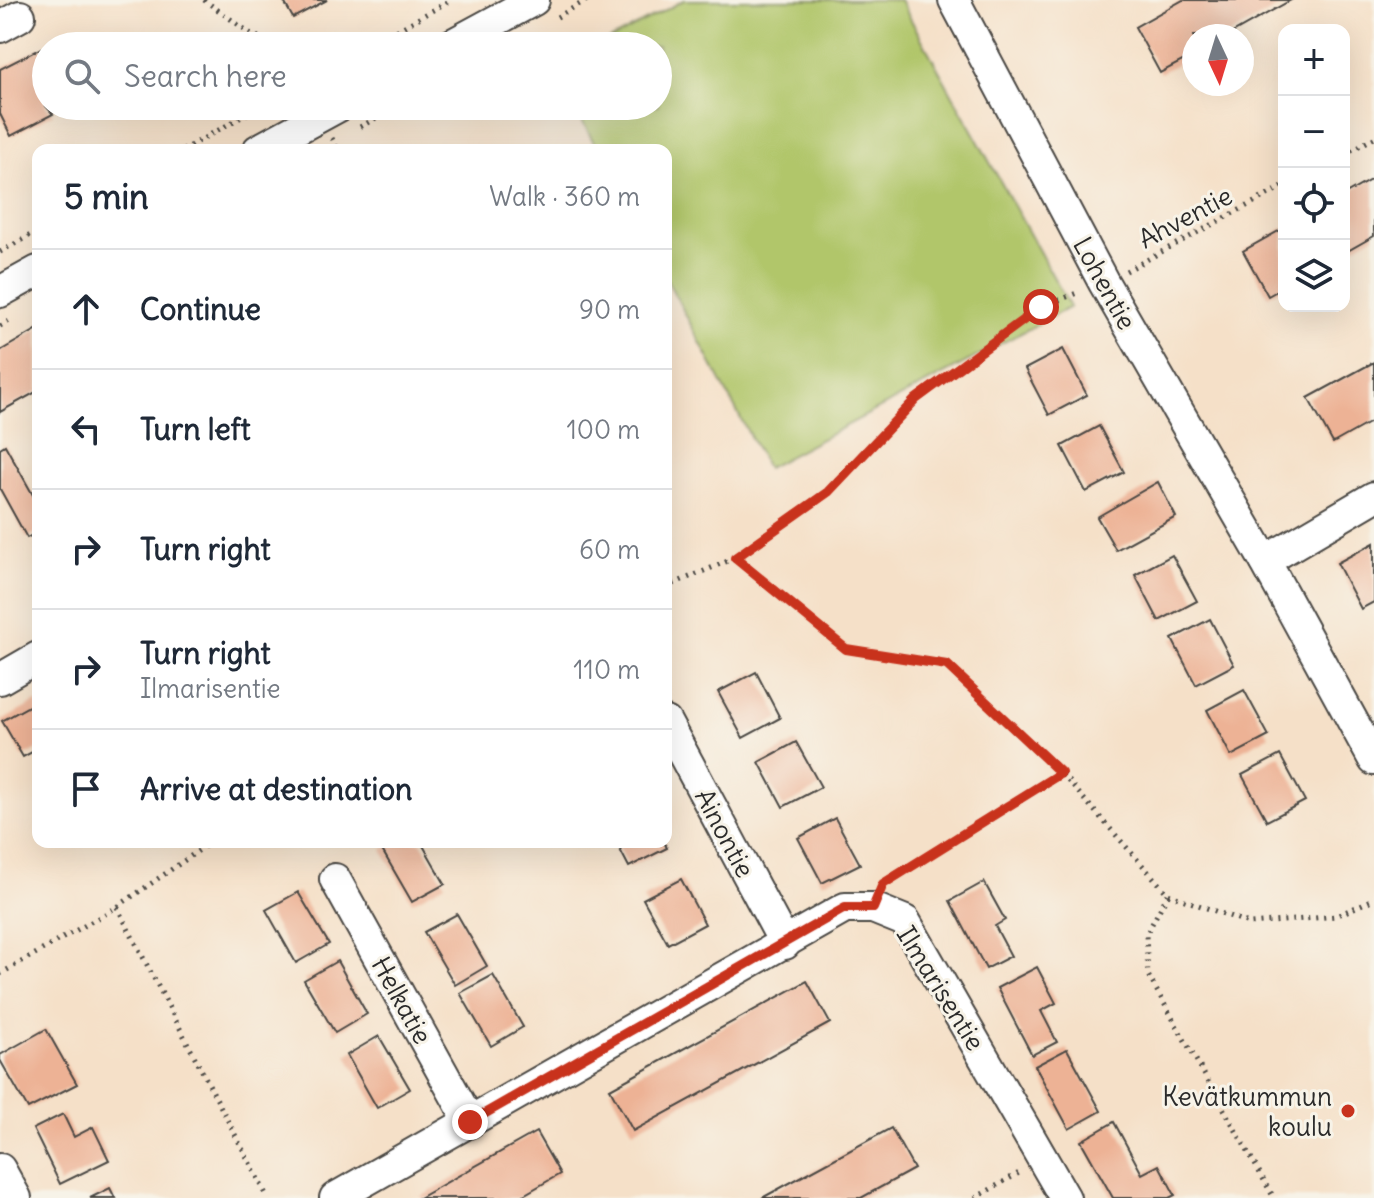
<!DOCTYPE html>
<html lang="en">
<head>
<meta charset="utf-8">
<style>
	:root { --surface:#fff; --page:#f2f2f3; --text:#1f2937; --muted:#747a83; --line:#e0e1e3 }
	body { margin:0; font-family:Delius,sans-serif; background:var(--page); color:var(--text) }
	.controls { position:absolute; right:24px; top:24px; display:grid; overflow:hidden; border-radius:16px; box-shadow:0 8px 32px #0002 }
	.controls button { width:72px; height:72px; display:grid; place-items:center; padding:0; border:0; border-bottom:2px solid var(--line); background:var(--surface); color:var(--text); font:40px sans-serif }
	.compass { position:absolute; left:1182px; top:24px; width:72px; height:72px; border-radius:50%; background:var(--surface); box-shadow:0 8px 32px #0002; rotate:176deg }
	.stop { position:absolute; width:24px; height:24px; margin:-18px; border:6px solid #c8321e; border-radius:50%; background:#fff }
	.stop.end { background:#c8321e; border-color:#fff; box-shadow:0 2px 8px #0008 }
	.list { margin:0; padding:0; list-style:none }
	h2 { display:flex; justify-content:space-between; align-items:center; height:104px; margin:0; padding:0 32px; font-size:34px }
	h2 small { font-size:26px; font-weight:400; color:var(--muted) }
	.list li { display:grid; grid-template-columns:52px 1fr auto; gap:24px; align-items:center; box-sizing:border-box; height:120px; padding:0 32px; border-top:2px solid var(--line) }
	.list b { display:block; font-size:30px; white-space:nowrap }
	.list p { margin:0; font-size:26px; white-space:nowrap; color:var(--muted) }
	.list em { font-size:26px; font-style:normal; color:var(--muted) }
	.icon { flex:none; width:44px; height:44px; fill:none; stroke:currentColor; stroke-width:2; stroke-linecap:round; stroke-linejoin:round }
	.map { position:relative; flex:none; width:1374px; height:1198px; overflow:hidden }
	.search { position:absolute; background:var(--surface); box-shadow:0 8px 32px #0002; left:32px; top:32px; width:640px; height:88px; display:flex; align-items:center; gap:20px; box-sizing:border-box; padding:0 28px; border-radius:44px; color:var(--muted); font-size:30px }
	.panel { position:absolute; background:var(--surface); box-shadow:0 8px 32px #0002; left:32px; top:144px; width:640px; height:704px; border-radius:16px }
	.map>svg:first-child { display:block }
</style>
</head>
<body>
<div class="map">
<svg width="1374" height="1198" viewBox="0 0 1374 1198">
	<rect width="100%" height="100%" fill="#f7f3e8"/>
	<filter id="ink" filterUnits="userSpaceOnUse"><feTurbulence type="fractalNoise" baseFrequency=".0125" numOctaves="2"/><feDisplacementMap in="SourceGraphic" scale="16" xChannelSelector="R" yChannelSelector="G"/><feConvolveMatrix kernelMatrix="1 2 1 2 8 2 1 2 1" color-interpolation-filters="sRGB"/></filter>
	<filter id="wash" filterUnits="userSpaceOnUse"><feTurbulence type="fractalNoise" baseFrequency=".006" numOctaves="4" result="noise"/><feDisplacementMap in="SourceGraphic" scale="32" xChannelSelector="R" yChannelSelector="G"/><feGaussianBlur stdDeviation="1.8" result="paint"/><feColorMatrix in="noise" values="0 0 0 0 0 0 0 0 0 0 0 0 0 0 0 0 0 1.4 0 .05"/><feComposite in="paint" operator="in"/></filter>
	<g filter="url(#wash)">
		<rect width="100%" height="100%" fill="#f5e0c8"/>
		<polygon fill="#b1c66b" stroke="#6e784b" stroke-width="2" points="684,0 900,0 1070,307 767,468 666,278 666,150 598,150 574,106 658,106 658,46 599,46"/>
		<g id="blocks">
			<g fill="#edb295">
				<polygon points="283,0 327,0 293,18"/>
				<polygon points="1183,0 1291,0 1227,36 1194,36 1194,55 1160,73 1135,27"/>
				<polygon points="41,48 46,59 46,96 44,97 46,106 53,114 11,136 0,114 0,69"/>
				<polygon points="1374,178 1374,236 1344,253 1344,195"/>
				<polygon points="1284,228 1284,287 1268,296 1243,251"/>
				<polygon points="38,329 38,391 0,412 0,351"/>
				<polygon points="1063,349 1087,395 1049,415 1025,369"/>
				<polygon points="1374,362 1374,420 1333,443 1308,398"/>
				<polygon points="1099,426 1124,472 1086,492 1062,446"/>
				<polygon points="5,445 38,504 38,532 27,538 0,489 0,448"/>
				<polygon points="1158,482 1176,517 1116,550 1097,517"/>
				<polygon points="1374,543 1374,602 1361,609 1337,563"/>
				<polygon points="1172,555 1197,601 1159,621 1135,575"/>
				<polygon points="1210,619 1234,665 1196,685 1172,639"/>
				<polygon points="756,672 780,718 743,738 718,692"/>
				<polygon points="1244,690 1269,736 1231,756 1207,710"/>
				<polygon points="38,701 38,749 23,757 2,721"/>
				<polygon points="796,742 821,787 783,807 759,762"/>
				<polygon points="1280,755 1305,801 1267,821 1242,775"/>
				<polygon points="835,818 860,864 822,883 798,838"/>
				<polygon points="395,842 421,842 445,884 412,902 382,850"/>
				<polygon points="616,842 664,842 667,848 629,867"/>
				<polygon points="681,879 705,924 668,944 643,899"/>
				<polygon points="984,882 1005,920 995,926 1011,956 986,969 950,901"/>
				<polygon points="298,892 329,944 296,963 266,910"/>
				<polygon points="457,914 487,966 455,985 424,932"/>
				<polygon points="337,961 367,1014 335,1033 304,980"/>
				<polygon points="1037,967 1056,1003 1041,1011 1057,1042 1032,1055 997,988"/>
				<polygon points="493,975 523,1027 491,1046 460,993"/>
				<polygon points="807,981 830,1023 633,1131 610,1089"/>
				<polygon points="46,1029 77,1084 28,1109 0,1060 0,1055"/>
				<polygon points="379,1036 410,1089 377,1108 347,1055"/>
				<polygon points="1067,1049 1101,1111 1069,1129 1035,1066"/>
				<polygon points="63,1114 74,1137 93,1127 109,1160 60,1184 33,1129"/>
				<polygon points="1114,1122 1142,1174 1159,1165 1175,1195 1169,1198 1113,1198 1081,1141"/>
				<polygon points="891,1128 914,1169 861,1198 762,1198"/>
				<polygon points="536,1132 560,1174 518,1198 419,1198"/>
				<polygon points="110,1188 115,1198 90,1198"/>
			</g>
		</g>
	</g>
	<g filter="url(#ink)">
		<use href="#blocks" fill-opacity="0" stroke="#494643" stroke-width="2"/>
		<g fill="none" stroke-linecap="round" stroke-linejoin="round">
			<g stroke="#494643" stroke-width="34">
				<g id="street">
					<polyline points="954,0 1104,283 1265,561 1374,760"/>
					<polyline points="0,27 20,16"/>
					<polyline points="449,46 534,0"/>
					<polyline points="258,150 339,106"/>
					<polyline points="0,292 38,271"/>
					<polyline points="1265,561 1374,497"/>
					<polyline points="0,679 38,657"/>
					<polyline points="666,722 785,944"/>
					<polyline points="335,879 470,1122"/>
					<polyline points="0,1169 16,1198"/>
					<polyline points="335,1198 845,908 873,908 905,921 1065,1198"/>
				</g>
			</g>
			<g stroke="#494643" stroke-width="5" stroke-dasharray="2 6" stroke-linecap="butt">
				<polyline points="204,0 250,33 277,46"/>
				<polyline points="557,17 587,0"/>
				<polyline points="369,46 451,0"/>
				<polyline points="360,127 397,106"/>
				<polyline points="332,138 338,150"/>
				<polyline points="183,150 261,106"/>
				<polyline points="1344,154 1374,138"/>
				<polyline points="0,252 38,231"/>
				<polyline points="1126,271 1284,186"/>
				<polyline points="0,326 13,319"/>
				<polyline points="735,558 828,492 916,399 1041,307 1077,293"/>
				<polyline points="666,587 735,558 846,649 947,665 1061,773 1168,894 1251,924 1336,916 1374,899"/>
				<polyline points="886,882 1061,773"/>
				<polyline points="1168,894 1146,935 1148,975 1274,1198"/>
				<polyline points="117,907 268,1198"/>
				<polyline points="0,974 117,907 211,842"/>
				<polyline points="975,1198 1019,1173"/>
			</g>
			<use href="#street" stroke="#fff" stroke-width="30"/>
		</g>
	</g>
	<g fill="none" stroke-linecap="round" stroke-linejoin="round" filter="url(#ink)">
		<polyline stroke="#c8321e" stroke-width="10" points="470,1122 845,908 873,908 883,884 1061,773 947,665 846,649 735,558 828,492 916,399 1041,307"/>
	</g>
	<circle fill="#c8321e" stroke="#f7f3e8" stroke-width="3" cx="1348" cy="1111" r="8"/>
	<g text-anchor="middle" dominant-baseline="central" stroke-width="6" stroke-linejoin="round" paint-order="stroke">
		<g font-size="26" fill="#2b2b2b" stroke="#f7f3e8">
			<text transform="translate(1185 217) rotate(-28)">Ahventie</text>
			<text transform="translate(1105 283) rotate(61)">Lohentie</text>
			<text transform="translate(725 833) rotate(62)">Ainontie</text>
			<text transform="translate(941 988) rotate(58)">Ilmarisentie</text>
			<text transform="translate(402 1000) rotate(61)">Helkatie</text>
		</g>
		<g font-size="26" fill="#2b2b2b" stroke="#f7f3e8" text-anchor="end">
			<text x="1332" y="1096">Kevätkummun<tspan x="1332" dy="30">koulu</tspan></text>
		</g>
	</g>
</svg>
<div class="controls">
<button>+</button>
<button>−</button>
<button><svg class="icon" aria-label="locate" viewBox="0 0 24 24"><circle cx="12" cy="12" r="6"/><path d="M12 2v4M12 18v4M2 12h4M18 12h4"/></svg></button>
<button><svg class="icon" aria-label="layers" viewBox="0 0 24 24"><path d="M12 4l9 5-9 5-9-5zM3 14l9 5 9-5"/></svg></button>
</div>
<svg class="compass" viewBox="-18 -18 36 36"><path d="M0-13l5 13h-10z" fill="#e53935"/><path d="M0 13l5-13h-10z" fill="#747a83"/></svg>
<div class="stop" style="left:1041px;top:307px"></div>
<div class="stop end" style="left:470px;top:1122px"></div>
<div class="search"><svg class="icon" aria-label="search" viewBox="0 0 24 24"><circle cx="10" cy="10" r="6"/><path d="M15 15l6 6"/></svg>Search here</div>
<section class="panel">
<h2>5 min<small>Walk · 360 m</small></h2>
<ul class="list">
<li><svg class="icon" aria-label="ahead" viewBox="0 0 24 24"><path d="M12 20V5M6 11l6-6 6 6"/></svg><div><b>Continue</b></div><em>90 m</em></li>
<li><svg class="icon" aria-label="left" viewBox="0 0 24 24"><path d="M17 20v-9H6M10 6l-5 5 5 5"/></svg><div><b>Turn left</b></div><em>100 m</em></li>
<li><svg class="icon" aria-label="right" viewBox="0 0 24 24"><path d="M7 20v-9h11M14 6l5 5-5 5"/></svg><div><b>Turn right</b></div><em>60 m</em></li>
<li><svg class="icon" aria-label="right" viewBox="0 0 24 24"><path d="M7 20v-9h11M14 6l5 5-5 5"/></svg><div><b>Turn right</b><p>Ilmarisentie</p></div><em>110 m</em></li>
<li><svg class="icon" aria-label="arrive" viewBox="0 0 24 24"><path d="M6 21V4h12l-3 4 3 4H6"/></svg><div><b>Arrive at destination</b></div></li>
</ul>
</section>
</div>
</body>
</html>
